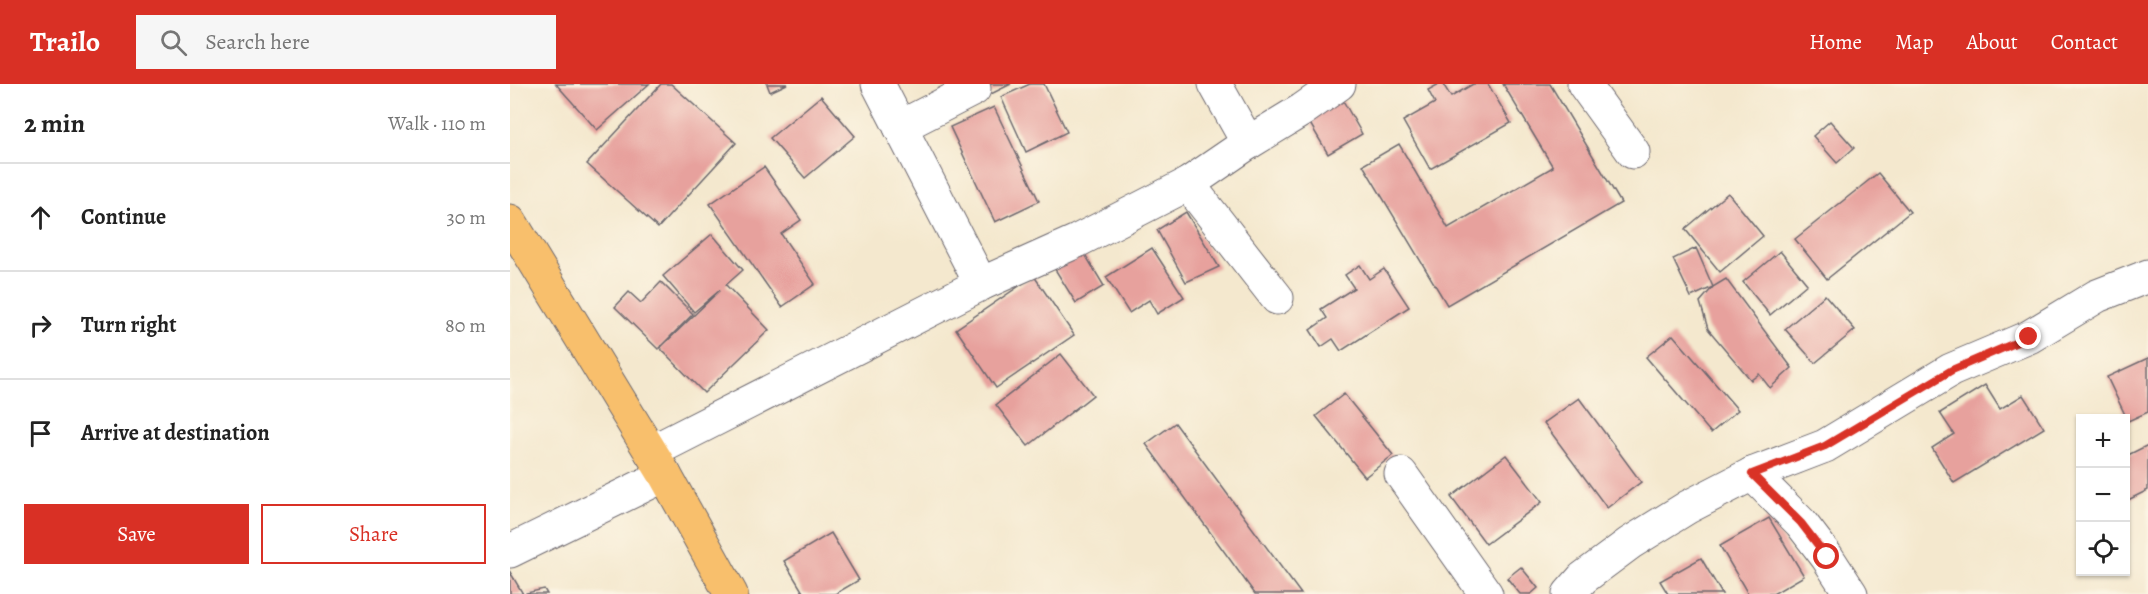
<!DOCTYPE html>
<html lang="en">
<head>
<meta charset="utf-8">
<style>
	:root { --surface:#fff; --page:#f6f6f6; --text:#222; --muted:#767676; --line:#e0e0e0; --accent:#d93025 }
	body { margin:0; font-family:Alegreya,serif; background:var(--page); color:var(--text) }
	.controls { position:absolute; right:18px; bottom:18px; display:grid; overflow:hidden; border-radius:0px; box-shadow:0 2px 4px #0004 }
	.controls button { width:54px; height:54px; display:grid; place-items:center; padding:0; border:0; border-bottom:2px solid var(--line); background:var(--surface); color:var(--text); font:30px sans-serif }
	.stop { position:absolute; width:18px; height:18px; margin:-14px; border:4px solid #d93025; border-radius:50%; background:#fff }
	.stop.end { background:#d93025; border-color:#fff; box-shadow:0 2px 6px #0008 }
	.list { margin:0; padding:0; list-style:none }
	h2 { display:flex; justify-content:space-between; align-items:center; height:78px; margin:0; padding:0 24px; font-size:26px }
	h2 small { font-size:20px; font-weight:400; color:var(--muted) }
	.list li { display:grid; grid-template-columns:39px 1fr auto; gap:18px; align-items:center; box-sizing:border-box; height:108px; padding:0 24px; border-top:2px solid var(--line) }
	.list b { display:block; font-size:22px; white-space:nowrap }
	.list em { font-size:20px; font-style:normal; color:var(--muted) }
	.actions { display:flex; gap:12px; padding:18px 24px }
	.actions a { flex:1; padding:14px 0; border:2px solid var(--accent); border-radius:0px; text-align:center; font-size:21px; color:var(--accent) }
	.actions .main { background:var(--accent); color:#fff }
	.icon { flex:none; width:33px; height:33px; fill:none; stroke:currentColor; stroke-width:2; stroke-linecap:round; stroke-linejoin:round }
	.map { position:relative; flex:none; width:1638px; height:510px; overflow:hidden }
	header { display:flex; align-items:center; gap:36px; box-sizing:border-box; height:84px; padding:0 30px; background:var(--accent); color:#fff }
	header strong { font-size:28px }
	nav { display:flex; gap:33px; margin-inline-start:auto; font-size:21px }
	.search { width:420px; height:54px; background:var(--page); display:flex; align-items:center; gap:15px; box-sizing:border-box; padding:0 21px; border-radius:0px; color:var(--muted); font-size:22px }
	main { display:flex }
	aside { flex:1; background:var(--surface) }
	.map>svg:first-child { display:block }
</style>
</head>
<body>
<header>
<strong>Trailo</strong>
<div class="search"><svg class="icon" aria-label="search" viewBox="0 0 24 24"><circle cx="10" cy="10" r="6"/><path d="M15 15l6 6"/></svg>Search here</div>
<nav><a>Home</a><a>Map</a><a>About</a><a>Contact</a></nav>
</header>
<main>
<aside>
<h2>2 min<small>Walk · 110 m</small></h2>
<ul class="list">
<li><svg class="icon" aria-label="ahead" viewBox="0 0 24 24"><path d="M12 20V5M6 11l6-6 6 6"/></svg><div><b>Continue</b></div><em>30 m</em></li>
<li><svg class="icon" aria-label="right" viewBox="0 0 24 24"><path d="M7 20v-9h11M14 6l5 5-5 5"/></svg><div><b>Turn right</b></div><em>80 m</em></li>
<li><svg class="icon" aria-label="arrive" viewBox="0 0 24 24"><path d="M6 21V4h12l-3 4 3 4H6"/></svg><div><b>Arrive at destination</b></div></li>
</ul>
<div class="actions"><a class="main">Save</a><a>Share</a></div>
</aside>
<div class="map">
<svg width="1638" height="510" viewBox="0 0 1638 510">
	<rect width="100%" height="100%" fill="#fcf5e5"/>
	<filter id="ink" filterUnits="userSpaceOnUse"><feTurbulence type="fractalNoise" baseFrequency=".0167" numOctaves="2"/><feDisplacementMap in="SourceGraphic" scale="12" xChannelSelector="R" yChannelSelector="G"/><feConvolveMatrix kernelMatrix="1 2 1 2 8 2 1 2 1" color-interpolation-filters="sRGB"/></filter>
	<filter id="wash" filterUnits="userSpaceOnUse"><feTurbulence type="fractalNoise" baseFrequency=".008" numOctaves="4" result="noise"/><feDisplacementMap in="SourceGraphic" scale="24" xChannelSelector="R" yChannelSelector="G"/><feGaussianBlur stdDeviation="1.35" result="paint"/><feColorMatrix in="noise" values="0 0 0 0 0 0 0 0 0 0 0 0 0 0 0 0 0 1.4 0 .05"/><feComposite in="paint" operator="in"/></filter>
	<g filter="url(#wash)">
		<rect width="100%" height="100%" fill="#f4e8ce"/>
		<g id="blocks">
			<g fill="#e7a19d">
				<polygon points="46,0 139,0 87,46"/>
				<polygon points="151,0 161,0 226,59 148,144 77,80"/>
				<polygon points="257,0 277,0 260,8"/>
				<polygon points="476,0 501,0 481,10"/>
				<polygon points="520,0 534,0 557,48 516,68 491,13"/>
				<polygon points="929,0 933,0 941,13 963,0 978,0 1001,39 920,85 893,37 925,19 918,6"/>
				<polygon points="993,0 1040,0 1111,119 937,221 853,81 889,60 938,144 1043,83"/>
				<polygon points="827,6 852,50 818,70 792,26"/>
				<polygon points="311,12 345,52 295,94 260,54"/>
				<polygon points="484,23 529,117 485,138 440,43"/>
				<polygon points="1320,37 1344,64 1327,79 1303,52"/>
				<polygon points="254,83 291,136 271,150 305,200 272,223 200,120"/>
				<polygon points="1368,89 1400,128 1317,195 1285,155"/>
				<polygon points="1218,109 1253,152 1210,188 1175,145"/>
				<polygon points="676,128 709,183 676,198 647,146"/>
				<polygon points="202,150 233,186 216,201 259,246 194,309 150,264 210,206 184,228 153,192"/>
				<polygon points="567,157 594,202 566,219 538,174"/>
				<polygon points="642,164 674,213 647,230 639,216 619,229 596,193"/>
				<polygon points="1186,164 1203,203 1216,195 1282,284 1260,304 1249,290 1241,296 1198,245 1190,218 1203,203 1181,213 1163,175"/>
				<polygon points="1270,167 1297,200 1260,231 1233,198"/>
				<polygon points="850,181 859,195 874,185 899,223 831,267 823,255 811,263 800,246 817,234 811,225 844,204 835,191"/>
				<polygon points="524,192 564,251 486,304 446,245"/>
				<polygon points="151,198 183,230 148,265 105,223 119,208 131,219"/>
				<polygon points="1315,211 1345,246 1305,279 1275,245"/>
				<polygon points="1163,251 1228,326 1201,349 1136,273"/>
				<polygon points="551,270 583,311 518,362 486,321"/>
				<polygon points="1638,274 1638,328 1618,337 1597,293"/>
				<polygon points="1475,301 1490,325 1513,311 1534,344 1444,399 1422,364 1444,350 1430,329"/>
				<polygon points="834,310 883,371 855,393 806,332"/>
				<polygon points="1069,314 1131,398 1097,424 1034,339"/>
				<polygon points="665,339 791,510 745,510 636,360"/>
				<polygon points="1638,361 1638,406 1616,417 1616,372"/>
				<polygon points="996,371 1032,418 976,460 941,413"/>
				<polygon points="1259,434 1294,492 1263,510 1238,510 1210,462"/>
				<polygon points="321,449 349,496 325,510 294,510 274,477"/>
				<polygon points="1191,474 1212,510 1158,510 1150,497"/>
				<polygon points="1011,483 1028,504 1021,510 1010,510 997,494"/>
				<polygon points="0,488 13,510 0,510"/>
				<polygon points="34,505 37,510 16,510 16,509"/>
			</g>
		</g>
	</g>
	<g filter="url(#ink)">
		<use href="#blocks" fill-opacity="0" stroke="#6c676e" stroke-width="1.5"/>
		<g fill="none" stroke-linecap="round" stroke-linejoin="round">
			<g stroke="#6c676e" stroke-width="35">
				<g id="minor">
					<polyline points="368,0 471,200"/>
					<polyline points="705,0 738,59"/>
					<polyline points="1074,0 1123,68"/>
					<polyline points="390,43 464,5 461,0"/>
					<polyline points="678,100 767,214"/>
					<polyline points="141,368 471,200 567,157 678,100 738,59 792,26 829,0"/>
					<polyline points="891,390 976,510"/>
					<polyline points="1242,390 1291,439 1317,473 1341,510"/>
					<polyline points="0,467 155,391"/>
					<polyline points="1059,510 1073,494 1120,459 1178,423 1242,390 1315,362 1441,286 1519,253 1587,212 1638,192"/>
				</g>
			</g>
			<g stroke="#6c676e" stroke-width="35">
				<polyline id="major" points="0,137 155,391 221,510"/>
			</g>
			<use href="#minor" stroke="#fff" stroke-width="33"/>
			<use href="#major" stroke="#f8bf6c" stroke-width="33"/>
		</g>
	</g>
	<g fill="none" stroke-linecap="round" stroke-linejoin="round" filter="url(#ink)">
		<polyline stroke="#d93025" stroke-width="8" points="1317,473 1291,439 1242,390 1315,362 1442,286 1519,253"/>
	</g>
</svg>
<div class="controls">
<button>+</button>
<button>−</button>
<button><svg class="icon" aria-label="locate" viewBox="0 0 24 24"><circle cx="12" cy="12" r="6"/><path d="M12 2v4M12 18v4M2 12h4M18 12h4"/></svg></button>
</div>
<div class="stop" style="left:1317px;top:473px"></div>
<div class="stop end" style="left:1519px;top:253px"></div>
</div>
</main>
</body>
</html>
